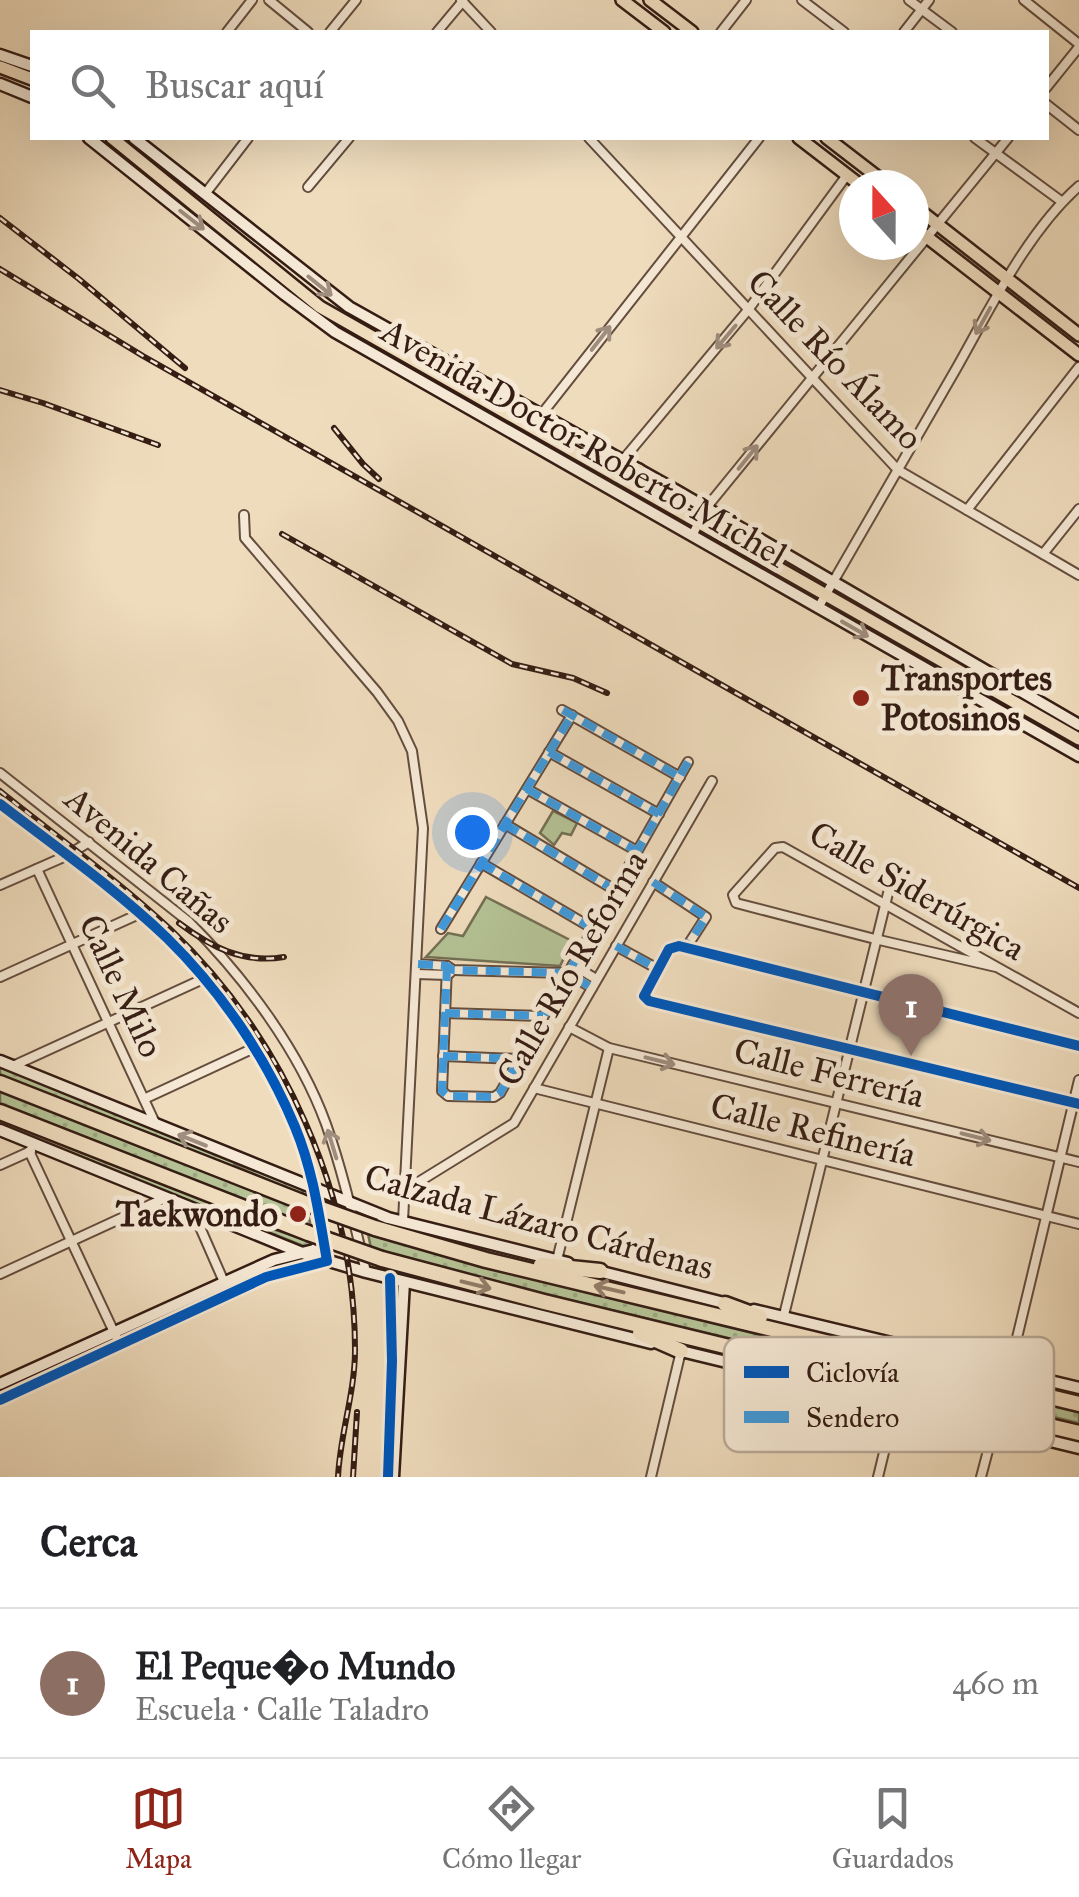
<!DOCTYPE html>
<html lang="es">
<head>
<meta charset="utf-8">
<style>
	:root { --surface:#fff; --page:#f6f6f6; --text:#202124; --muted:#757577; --line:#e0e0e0; --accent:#8f2418 }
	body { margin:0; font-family:"IM FELL Great Primer",serif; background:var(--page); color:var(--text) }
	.compass { position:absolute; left:839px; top:170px; width:90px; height:90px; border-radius:50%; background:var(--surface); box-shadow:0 10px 40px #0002; rotate:339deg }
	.you { position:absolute; left:472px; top:832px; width:35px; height:35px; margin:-25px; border:8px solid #fff; border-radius:50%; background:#1a73e8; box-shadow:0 0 0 15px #1a73e833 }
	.badge { display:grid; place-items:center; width:65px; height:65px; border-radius:50%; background:var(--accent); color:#fff; font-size:32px; font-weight:700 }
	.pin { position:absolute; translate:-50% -82px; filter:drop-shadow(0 2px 5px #0008) }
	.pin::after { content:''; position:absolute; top:52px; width:35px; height:30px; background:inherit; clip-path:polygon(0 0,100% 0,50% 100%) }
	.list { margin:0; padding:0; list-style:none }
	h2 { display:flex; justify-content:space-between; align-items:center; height:130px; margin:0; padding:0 40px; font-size:42px }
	h2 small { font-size:32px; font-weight:400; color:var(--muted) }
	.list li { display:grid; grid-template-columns:65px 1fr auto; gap:30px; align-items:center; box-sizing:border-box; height:150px; padding:0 40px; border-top:2px solid var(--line) }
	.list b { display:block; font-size:38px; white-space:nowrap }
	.list p { margin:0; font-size:32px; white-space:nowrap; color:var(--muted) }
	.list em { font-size:32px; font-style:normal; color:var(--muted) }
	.icon { flex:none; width:55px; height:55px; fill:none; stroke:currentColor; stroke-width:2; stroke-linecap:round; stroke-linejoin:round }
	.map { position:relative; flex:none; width:1079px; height:1477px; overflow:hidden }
	.search { position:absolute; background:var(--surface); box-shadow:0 10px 40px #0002; left:30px; right:30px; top:30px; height:110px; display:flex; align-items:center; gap:25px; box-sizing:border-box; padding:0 35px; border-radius:0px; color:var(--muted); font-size:38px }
	.sheet { height:280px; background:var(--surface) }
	nav { display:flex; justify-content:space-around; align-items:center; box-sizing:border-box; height:140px; border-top:2px solid var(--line); background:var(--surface); font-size:28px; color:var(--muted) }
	nav a { display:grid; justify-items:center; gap:5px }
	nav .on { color:var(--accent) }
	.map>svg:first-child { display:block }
</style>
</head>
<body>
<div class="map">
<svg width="1079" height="1477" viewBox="0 0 1079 1477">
	<defs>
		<pattern id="garden-dots" width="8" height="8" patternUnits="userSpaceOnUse" patternTransform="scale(2.5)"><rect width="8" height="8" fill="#b4c295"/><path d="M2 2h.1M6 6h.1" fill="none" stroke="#9ba680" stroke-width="1.8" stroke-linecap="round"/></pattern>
	</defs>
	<rect width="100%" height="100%" fill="#efdcbd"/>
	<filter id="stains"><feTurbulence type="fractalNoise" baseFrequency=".002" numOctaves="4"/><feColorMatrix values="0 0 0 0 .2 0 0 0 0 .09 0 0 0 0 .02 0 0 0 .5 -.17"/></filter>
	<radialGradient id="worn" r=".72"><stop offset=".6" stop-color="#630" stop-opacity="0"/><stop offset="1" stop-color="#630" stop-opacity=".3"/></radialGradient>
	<g fill="#b4c295" stroke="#747054" stroke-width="2.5">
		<polygon points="553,811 577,823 571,835 562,833 554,845 540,833"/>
		<polygon points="486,897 572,941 560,966 426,957 448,933 463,936"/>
	</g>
	<g fill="url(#garden-dots)" stroke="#747054" stroke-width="2.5">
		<polygon points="0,1065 302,1189 304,1196 234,1165 232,1168 0,1077"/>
		<polygon points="0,1087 307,1210 311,1227 0,1103"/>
		<polygon points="0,1117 224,1206 222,1213 313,1242 306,1247 0,1126"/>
		<polygon points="367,1229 418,1247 965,1383 962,1394 415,1263 371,1248"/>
		<polygon points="1044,1401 1079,1410 1079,1423 1041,1414"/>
	</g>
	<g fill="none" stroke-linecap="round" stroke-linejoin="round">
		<g stroke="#644d3e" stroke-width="12">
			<g id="street">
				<polyline points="269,0 308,32"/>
				<polyline points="461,0 491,32"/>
				<polyline points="802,0 844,32"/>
				<polyline points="909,0 952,32"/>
				<polyline points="1024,0 1079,44"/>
				<polyline points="227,32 252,0"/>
				<polyline points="330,32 356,0"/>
				<polyline points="437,32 463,1"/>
				<polyline points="721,32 746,0"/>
				<polyline points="904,32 929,0"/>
				<polyline points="1046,88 1079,47"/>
				<polyline points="1046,104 1079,130"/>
				<polyline points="589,138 898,470 1079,575"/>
				<polyline points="975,138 1061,201"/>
				<polyline points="308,187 349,138"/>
				<polyline points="205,194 248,138"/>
				<polyline points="541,415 759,138"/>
				<polyline points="622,461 748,310 847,175"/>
				<polyline points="967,510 1079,367"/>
				<polyline points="244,515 245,538 377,692 398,721 412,751 423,828 403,1221"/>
				<polyline points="692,536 706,508 1008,138"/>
				<polyline points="1043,554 1079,509"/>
				<path d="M 818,608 C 864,528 910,449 956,369 C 990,309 1027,232 1079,186"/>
				<polyline points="562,710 680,777"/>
				<polyline points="549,752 659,814"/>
				<path d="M 0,773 L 189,922 C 244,977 299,1050 326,1124 C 343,1172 354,1222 366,1272"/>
				<polyline points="527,789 637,851"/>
				<path d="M 0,804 C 56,847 116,889 167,938 C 221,991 266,1057 295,1127 C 313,1170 319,1215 327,1261"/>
				<polyline points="505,824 615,890"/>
				<polyline points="481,863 592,928"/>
				<polyline points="37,869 155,1123"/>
				<polyline points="653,882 706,917 686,948"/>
				<polyline points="0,885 66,856 89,842"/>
				<polyline points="441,929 572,715"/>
				<polyline points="616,946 658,969"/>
				<polyline points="418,964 447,966 453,970 568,973 592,988"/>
				<polyline points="573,965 596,979"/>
				<polyline points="447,966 442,1091 448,1096 494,1097 500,1093 688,762"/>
				<polyline points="996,967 875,939 736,903 733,895 775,848 783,847 1079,1013"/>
				<polyline points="417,974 447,975 450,973"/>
				<polyline points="0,977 139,914"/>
				<polyline points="445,1013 543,1016"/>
				<polyline points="569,1027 609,1048 1079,1162"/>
				<polyline points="1079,1046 679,946 669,949 644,996 649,1001 1079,1104"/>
				<polyline points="443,1056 519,1059"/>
				<polyline points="13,1066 203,979"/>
				<polyline points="534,1088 1079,1224"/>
				<polyline points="144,1099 254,1048"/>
				<polyline points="29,1151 120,1345"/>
				<polyline points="0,1165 31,1151"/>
				<polyline points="404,1191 514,1123 712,781"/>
				<polyline points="192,1209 224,1282"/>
				<polyline points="557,1260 609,1048"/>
				<polyline points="0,1274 165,1198"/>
				<polyline points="784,1315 892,877"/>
				<polyline points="651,1477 681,1351"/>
				<polyline points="878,1477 896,1403"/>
				<polyline points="981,1477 1009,1371 1079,1080"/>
			</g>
		</g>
		<g stroke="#351d14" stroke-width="15">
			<g id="secondary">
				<polyline points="0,55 32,66"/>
				<polyline points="0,84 32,97"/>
				<polyline points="89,138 284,294 335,332 1079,756"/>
				<polyline points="134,138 349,307 677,491 1079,725"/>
				<polyline points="0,1061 388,1218 568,1263"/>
				<polyline points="0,1130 302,1253 366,1272 651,1343"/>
				<polyline points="594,1270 728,1304"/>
				<polyline points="754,1310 1079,1388"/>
				<polyline points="677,1350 743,1366"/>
				<polyline points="764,1371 1079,1448"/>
				<polyline points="0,1384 274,1260 314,1250 324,1241"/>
				<polyline points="0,1400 266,1277 325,1261"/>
				<path d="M 963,1420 C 978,1409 984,1397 980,1378"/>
				<path d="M 1025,1424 C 1018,1405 1020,1390 1038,1378"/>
				<polyline points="393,1477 404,1282"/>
			</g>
		</g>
		<g stroke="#351d14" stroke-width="16">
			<g id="primary">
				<polyline points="622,0 664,32"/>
				<polyline points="650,0 692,32"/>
				<polyline points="0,67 32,79"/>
				<polyline points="112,138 320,307 1079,739"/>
				<polyline points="799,138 860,185"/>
				<polyline points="827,138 888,185"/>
				<polyline points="914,206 1079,335"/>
				<polyline points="914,227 1079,355"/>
				<polyline points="617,476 639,470"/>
			</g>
		</g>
		<g stroke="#351d14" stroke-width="19">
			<g id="highway">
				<polyline points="0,1083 302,1202"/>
				<polyline points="0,1112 308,1233"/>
				<polyline points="375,1228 486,1260 958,1374"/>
				<polyline points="382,1259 544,1302 955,1402"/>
				<polyline points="541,1265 600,1271"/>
				<polyline points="725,1304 760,1317"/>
				<polyline points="640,1333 681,1351"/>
				<polyline points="738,1365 782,1367"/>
				<polyline points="1046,1396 1079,1404"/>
				<polyline points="1041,1424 1079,1433"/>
			</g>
		</g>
		<use href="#street" stroke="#f5e8d4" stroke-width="8"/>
		<use href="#secondary" stroke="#f5e8d4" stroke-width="10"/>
		<use href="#primary" stroke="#efdcbd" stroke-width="11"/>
		<use href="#highway" stroke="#efdcbd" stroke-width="14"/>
		<g stroke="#351d14" stroke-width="6">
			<g id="rail">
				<polyline points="0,218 79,279 185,368"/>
				<polyline points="0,269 143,356 1079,888"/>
				<polyline points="0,390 43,403 158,445"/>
				<polyline points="334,428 363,464 379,479"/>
				<polyline points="282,534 512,664 573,678 607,693"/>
				<path d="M 0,791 C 57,837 118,880 171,930 C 283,1037 355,1194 355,1350 C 355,1393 340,1434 338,1477"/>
				<path d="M 179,923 C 211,947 243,964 284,957"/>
				<polyline points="353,1477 357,1412"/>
			</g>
		</g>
		<use href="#rail" stroke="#f5e8d4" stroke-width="2.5" stroke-dasharray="8" stroke-linecap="butt"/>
		<g stroke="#351d14" stroke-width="19" stroke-linecap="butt">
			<g id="highway-bridge">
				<polyline points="302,1202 375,1228"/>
				<polyline points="308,1233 382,1259"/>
				<polyline points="958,1374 1046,1396"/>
				<polyline points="955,1402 1041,1424"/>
			</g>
		</g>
		<use href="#highway-bridge" stroke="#efdcbd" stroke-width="14"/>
		<g stroke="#3e9bde" stroke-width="8" stroke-dasharray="15 8" stroke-linecap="butt">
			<polyline points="563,710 680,777"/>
			<polyline points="549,752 659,814"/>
			<polyline points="527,789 637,851"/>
			<polyline points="505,824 615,890"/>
			<polyline points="481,863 592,928"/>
			<polyline points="653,882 706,917 686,948"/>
			<polyline points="441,929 572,715"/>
			<polyline points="616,946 658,969"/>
			<polyline points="418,964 447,966 453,970 568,973 592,988"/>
			<polyline points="447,966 442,1091 448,1096 494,1097 500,1093 688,762"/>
			<polyline points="445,1013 543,1016"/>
			<polyline points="443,1056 519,1059"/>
		</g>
		<g stroke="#f5e8d4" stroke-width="16">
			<g id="cycleway">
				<path d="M 0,804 C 56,847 116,889 167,938 C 221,991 266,1057 295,1127 C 313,1170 319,1215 327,1261 L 266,1277 L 0,1400"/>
				<polyline points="1079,1046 679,946 669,949 644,996 649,1001 1079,1104"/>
				<polyline points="388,1477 392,1361 390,1278"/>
			</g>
		</g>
		<use href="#cycleway" stroke="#0057b8" stroke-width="10"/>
	</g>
	<defs><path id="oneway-shaft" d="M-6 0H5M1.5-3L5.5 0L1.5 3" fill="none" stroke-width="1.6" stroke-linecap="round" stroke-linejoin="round" transform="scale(2.5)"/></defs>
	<g stroke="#9f8d7e">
		<use href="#oneway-shaft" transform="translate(192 220) rotate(38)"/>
		<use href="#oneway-shaft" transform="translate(320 286) rotate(39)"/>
		<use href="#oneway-shaft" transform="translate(983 321) rotate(119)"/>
		<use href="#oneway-shaft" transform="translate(726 337) rotate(130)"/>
		<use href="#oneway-shaft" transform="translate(601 338) rotate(-52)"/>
		<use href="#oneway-shaft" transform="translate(748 457) rotate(-51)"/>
		<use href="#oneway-shaft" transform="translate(855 629) rotate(30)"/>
		<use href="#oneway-shaft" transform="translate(660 1061) rotate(14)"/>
		<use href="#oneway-shaft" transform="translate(976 1137) rotate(14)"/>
		<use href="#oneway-shaft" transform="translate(192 1140) rotate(-158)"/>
		<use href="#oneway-shaft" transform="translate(332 1144) rotate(-107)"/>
	</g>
	<g stroke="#927c68">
		<use href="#oneway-shaft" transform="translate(476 1285) rotate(14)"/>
		<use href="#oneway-shaft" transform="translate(609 1289) rotate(-167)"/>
	</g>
	<g fill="#8f2418" stroke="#f5e8d4" stroke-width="4">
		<circle cx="861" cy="698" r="10"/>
		<circle cx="298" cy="1214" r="10"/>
	</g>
	<g text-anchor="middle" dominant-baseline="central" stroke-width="10" stroke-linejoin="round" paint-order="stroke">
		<g font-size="35" fill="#351d14" stroke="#f5e8d4">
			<text transform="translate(835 360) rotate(46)">Calle Río Álamo</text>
			<text transform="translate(584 443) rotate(30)">Avenida Doctor Roberto Michel</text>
			<text transform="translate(149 860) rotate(40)">Avenida Cañas</text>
			<text transform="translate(917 891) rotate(30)">Calle Siderúrgica</text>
			<text transform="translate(572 968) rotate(-60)">Calle Río Reforma</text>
			<text transform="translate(121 986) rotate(65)">Calle Milo</text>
			<text transform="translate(829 1073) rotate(14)">Calle Ferrería</text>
			<text transform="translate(813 1130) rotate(14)">Calle Refinería</text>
			<text transform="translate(539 1222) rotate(15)">Calzada Lázaro Cárdenas</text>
		</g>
		<g font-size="35" font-weight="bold" fill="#351d14" stroke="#f5e8d4" text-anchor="start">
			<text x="881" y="678">Transportes<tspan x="881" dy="40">Potosinos</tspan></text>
			<text x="278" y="1214" text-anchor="end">Taekwondo</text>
		</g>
	</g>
	<rect x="724" y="1337" width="330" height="115" rx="15" fill="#f5e8d4" stroke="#bbab9a" stroke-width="2.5"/>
	<rect x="744" y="1366" width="45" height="12" fill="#0057b8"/>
	<rect x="744" y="1411" width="45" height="12" fill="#3e9bde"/>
	<g font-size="28" fill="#351d14">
		<text x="806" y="1382">Ciclovía</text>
		<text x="806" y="1427">Sendero</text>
	</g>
	<rect width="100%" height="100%" filter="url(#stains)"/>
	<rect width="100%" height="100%" fill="url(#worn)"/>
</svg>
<svg class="compass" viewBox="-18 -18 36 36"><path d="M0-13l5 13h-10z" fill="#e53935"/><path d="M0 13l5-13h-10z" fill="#757577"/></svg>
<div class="you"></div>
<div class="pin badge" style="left:911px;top:1056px;background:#8d6e63">1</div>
<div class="search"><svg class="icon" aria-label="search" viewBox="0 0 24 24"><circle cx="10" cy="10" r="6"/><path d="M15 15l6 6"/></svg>Buscar aquí</div>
</div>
<section class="sheet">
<h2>Cerca<small></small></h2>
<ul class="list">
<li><span class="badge" style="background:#8d6e63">1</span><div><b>El Peque�o Mundo</b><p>Escuela · Calle Taladro</p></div><em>460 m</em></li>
</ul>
</section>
<nav>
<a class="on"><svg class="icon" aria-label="map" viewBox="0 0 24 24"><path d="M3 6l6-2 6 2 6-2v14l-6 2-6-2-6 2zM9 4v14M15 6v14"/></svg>Mapa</a>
<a><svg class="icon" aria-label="directions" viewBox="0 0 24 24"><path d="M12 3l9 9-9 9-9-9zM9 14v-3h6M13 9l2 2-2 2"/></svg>Cómo llegar</a>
<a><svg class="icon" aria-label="saved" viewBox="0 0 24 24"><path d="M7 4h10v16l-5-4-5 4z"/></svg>Guardados</a>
</nav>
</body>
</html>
